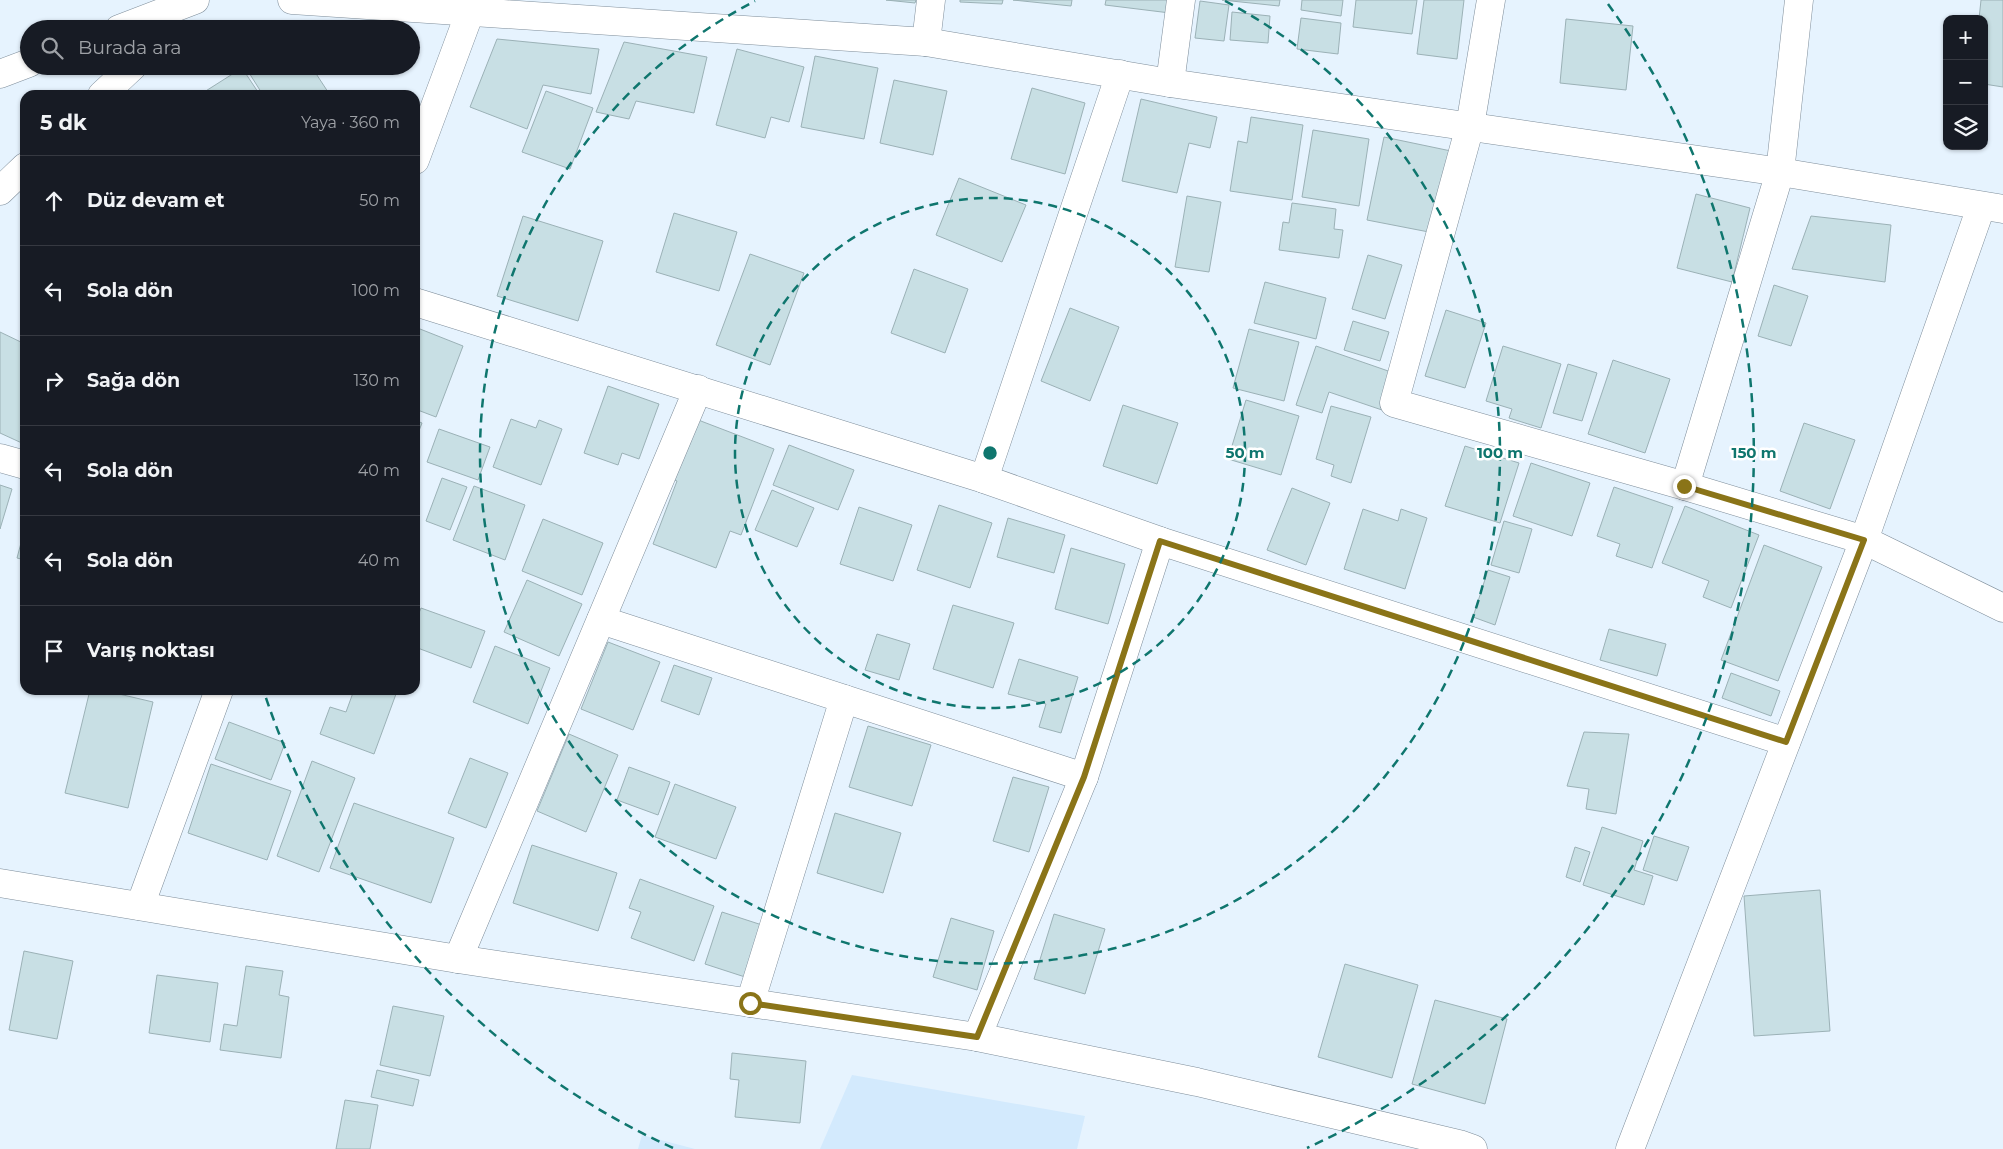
<!DOCTYPE html>
<html lang="tr">
<head>
<meta charset="utf-8">
<style>
	:root { --surface:#171b24; --page:#20242c; --text:#f1f3f6; --muted:#9ea1a6; --line:#363941 }
	body { margin:0; font-family:Montserrat,sans-serif; background:var(--page); color:var(--text) }
	.controls { position:absolute; right:15px; top:15px; display:grid; overflow:hidden; border-radius:10px; box-shadow:0 1px 4px #0004 }
	.controls button { width:45px; height:45px; display:grid; place-items:center; padding:0; border:0; border-bottom:1px solid var(--line); background:var(--surface); color:var(--text); font:25px sans-serif }
	.stop { position:absolute; width:15px; height:15px; margin:-11px; border:4px solid #8a7418; border-radius:50%; background:#fff }
	.stop.end { background:#8a7418; border-color:#fff; box-shadow:0 1px 5px #0008 }
	.list { margin:0; padding:0; list-style:none }
	h2 { display:flex; justify-content:space-between; align-items:center; height:65px; margin:0; padding:0 20px; font-size:21px }
	h2 small { font-size:16px; font-weight:400; color:var(--muted) }
	.list li { display:grid; grid-template-columns:32px 1fr auto; gap:15px; align-items:center; box-sizing:border-box; height:90px; padding:0 20px; border-top:1px solid var(--line) }
	.list b { display:block; font-size:19px; white-space:nowrap }
	.list em { font-size:16px; font-style:normal; color:var(--muted) }
	.icon { flex:none; width:28px; height:28px; fill:none; stroke:currentColor; stroke-width:2; stroke-linecap:round; stroke-linejoin:round }
	.map { position:relative; flex:none; width:2003px; height:1149px; overflow:hidden }
	.search { position:absolute; background:var(--surface); box-shadow:0 1px 4px #0004; left:20px; top:20px; width:400px; height:55px; display:flex; align-items:center; gap:12px; box-sizing:border-box; padding:0 18px; border-radius:28px; color:var(--muted); font-size:19px }
	.panel { position:absolute; background:var(--surface); box-shadow:0 1px 4px #0004; left:20px; top:90px; width:400px; height:605px; border-radius:15px }
	.map>svg:first-child { display:block }
</style>
</head>
<body>
<div class="map">
<svg width="2003" height="1149" viewBox="0 0 2003 1149">
	<rect width="100%" height="100%" fill="#e6f3fe"/>
	<g fill="#d3eafd">
		<polygon points="852,1075 1085,1116 1077,1149 820,1149"/>
		<polygon points="642,1135 695,1149 638,1149"/>
	</g>
	<g fill="#c8dfe4" stroke="#9bb1b6">
		<polygon points="886,0 916,0 915,3"/>
		<polygon points="960,0 1003,0 1002,4 960,2"/>
		<polygon points="1013,0 1072,0 1071,6"/>
		<polygon points="1106,0 1171,0 1170,13 1105,5"/>
		<polygon points="1222,0 1280,0 1279,6"/>
		<polygon points="1302,0 1343,0 1341,16 1301,10"/>
		<polygon points="1356,0 1417,0 1412,34 1353,27"/>
		<polygon points="1424,0 1464,0 1457,59 1417,54"/>
		<polygon points="1981,0 2003,0 2003,87 1984,84 1984,19 1979,19"/>
		<polygon points="1200,1 1229,5 1224,41 1195,38"/>
		<polygon points="1232,12 1270,16 1268,43 1230,40"/>
		<polygon points="1301,18 1341,23 1338,54 1297,49"/>
		<polygon points="1566,19 1633,26 1626,90 1560,83"/>
		<polygon points="497,39 599,49 591,94 543,85 527,129 470,107"/>
		<polygon points="624,42 707,57 694,113 636,101 629,119 596,112"/>
		<polygon points="737,49 804,67 789,122 771,117 765,138 716,125"/>
		<polygon points="815,56 878,68 864,139 801,127"/>
		<polygon points="248,66 311,66 330,95 263,95 246,68"/>
		<polygon points="242,68 260,95 201,95 201,94"/>
		<polygon points="894,80 947,91 933,155 880,143"/>
		<polygon points="1032,88 1085,103 1065,174 1011,159"/>
		<polygon points="546,91 593,108 570,169 522,152"/>
		<polygon points="1141,99 1217,117 1210,148 1189,143 1177,193 1122,181"/>
		<polygon points="1251,117 1303,125 1292,200 1230,191 1238,141 1247,143"/>
		<polygon points="1313,130 1369,139 1359,206 1302,197"/>
		<polygon points="1384,137 1451,151 1434,233 1367,220"/>
		<polygon points="959,178 1026,205 1002,262 936,235"/>
		<polygon points="1696,194 1750,208 1732,282 1677,268"/>
		<polygon points="1187,196 1221,202 1209,272 1175,267"/>
		<polygon points="1292,203 1336,209 1334,229 1343,230 1339,258 1279,250 1283,222 1289,223"/>
		<polygon points="674,213 737,232 719,291 656,272"/>
		<polygon points="523,216 603,241 578,321 497,296"/>
		<polygon points="1811,216 1891,225 1885,282 1792,269"/>
		<polygon points="750,254 804,273 770,365 716,345"/>
		<polygon points="1368,255 1402,265 1385,319 1352,309"/>
		<polygon points="914,269 968,289 945,353 891,333"/>
		<polygon points="1265,282 1326,298 1316,339 1254,323"/>
		<polygon points="1774,285 1808,296 1791,346 1758,336"/>
		<polygon points="1070,308 1119,327 1090,401 1041,381"/>
		<polygon points="1446,310 1486,323 1465,388 1425,376"/>
		<polygon points="1353,321 1389,332 1380,361 1344,350"/>
		<polygon points="415,327 463,346 436,417 415,409"/>
		<polygon points="1249,329 1299,342 1284,401 1233,388"/>
		<polygon points="0,332 25,344 24,444 0,433"/>
		<polygon points="1316,346 1394,373 1382,410 1329,392 1322,413 1296,405"/>
		<polygon points="1503,346 1561,364 1541,428 1509,418 1512,409 1486,401"/>
		<polygon points="1613,360 1670,379 1645,453 1588,434"/>
		<polygon points="1568,364 1597,373 1582,421 1553,413"/>
		<polygon points="608,386 659,404 639,459 622,453 618,465 584,453"/>
		<polygon points="1246,400 1299,416 1281,475 1228,459"/>
		<polygon points="1123,405 1178,423 1157,484 1103,466"/>
		<polygon points="1331,406 1371,417 1351,483 1331,476 1334,465 1316,459"/>
		<polygon points="693,418 774,449 741,535 730,531 716,568 653,544 677,481 669,478"/>
		<polygon points="511,419 536,428 539,420 562,429 541,485 493,467"/>
		<polygon points="415,420 422,423 415,441"/>
		<polygon points="1804,423 1855,440 1830,509 1780,491"/>
		<polygon points="439,429 490,447 478,480 427,462"/>
		<polygon points="789,445 854,470 838,510 773,485"/>
		<polygon points="1465,446 1519,463 1500,523 1445,506"/>
		<polygon points="1531,463 1590,483 1572,536 1513,516"/>
		<polygon points="442,478 467,487 450,530 426,521"/>
		<polygon points="0,485 12,489 0,529"/>
		<polygon points="474,486 525,505 505,560 453,540"/>
		<polygon points="1614,487 1673,507 1652,568 1616,556 1620,544 1597,536"/>
		<polygon points="1292,488 1330,503 1306,565 1267,550"/>
		<polygon points="772,490 814,508 797,547 755,530"/>
		<polygon points="939,505 992,523 970,588 917,570"/>
		<polygon points="1685,506 1759,535 1731,608 1703,597 1709,581 1662,563"/>
		<polygon points="859,507 912,525 893,581 840,564"/>
		<polygon points="1363,509 1398,521 1401,509 1427,518 1405,589 1344,569"/>
		<polygon points="1008,518 1065,535 1054,573 997,557"/>
		<polygon points="543,519 603,543 582,595 522,571"/>
		<polygon points="1504,521 1532,529 1519,573 1491,565"/>
		<polygon points="25,528 25,560 17,558"/>
		<polygon points="1764,545 1822,567 1778,681 1721,660"/>
		<polygon points="1071,548 1125,564 1108,624 1055,609"/>
		<polygon points="1488,570 1510,577 1495,625 1473,617"/>
		<polygon points="527,580 582,604 559,656 504,632"/>
		<polygon points="953,605 1014,623 993,688 933,669"/>
		<polygon points="421,608 485,631 471,668 415,647 415,623"/>
		<polygon points="1609,629 1666,644 1657,676 1600,660"/>
		<polygon points="877,634 910,644 899,680 865,670"/>
		<polygon points="608,642 660,662 633,730 581,709"/>
		<polygon points="495,646 550,668 528,724 473,702"/>
		<polygon points="1019,659 1078,677 1061,733 1039,727 1046,704 1008,694"/>
		<polygon points="674,665 712,678 699,715 661,701"/>
		<polygon points="1731,673 1780,691 1771,716 1722,698"/>
		<polygon points="90,690 102,690 153,702 128,808 65,793"/>
		<polygon points="354,690 386,690 396,694 374,754 320,734 330,707 346,712"/>
		<polygon points="229,722 285,743 271,780 215,759"/>
		<polygon points="868,726 931,745 912,806 849,787"/>
		<polygon points="1584,732 1629,734 1616,814 1586,809 1589,789 1567,786"/>
		<polygon points="569,734 618,755 586,832 537,811"/>
		<polygon points="470,758 508,773 486,828 448,813"/>
		<polygon points="312,761 355,778 319,872 277,856"/>
		<polygon points="211,764 291,791 267,860 188,833"/>
		<polygon points="629,767 670,782 658,815 617,800"/>
		<polygon points="1013,777 1049,787 1029,852 993,841"/>
		<polygon points="675,784 736,807 716,859 655,837"/>
		<polygon points="354,803 454,838 431,903 330,868"/>
		<polygon points="835,813 901,833 883,893 817,873"/>
		<polygon points="1602,827 1643,841 1634,870 1653,876 1644,905 1583,885"/>
		<polygon points="1654,836 1689,847 1677,881 1643,870"/>
		<polygon points="532,845 617,873 598,931 513,903"/>
		<polygon points="1575,847 1590,852 1580,882 1566,877"/>
		<polygon points="640,879 714,906 694,961 631,938 641,912 629,908"/>
		<polygon points="1820,890 1830,1031 1754,1036 1744,896"/>
		<polygon points="722,912 762,925 745,977 705,964"/>
		<polygon points="1054,914 1105,929 1085,994 1034,979"/>
		<polygon points="951,918 994,931 977,990 933,977"/>
		<polygon points="24,951 73,961 57,1039 9,1030"/>
		<polygon points="1345,964 1418,985 1392,1078 1318,1057"/>
		<polygon points="246,966 283,971 279,995 289,997 281,1058 220,1050 224,1024 237,1026"/>
		<polygon points="157,975 218,983 210,1042 149,1033"/>
		<polygon points="1435,1000 1507,1019 1485,1104 1412,1084"/>
		<polygon points="393,1006 444,1016 430,1076 380,1065"/>
		<polygon points="732,1053 806,1061 800,1123 735,1117 739,1080 730,1079"/>
		<polygon points="377,1070 419,1080 413,1106 371,1097"/>
		<polygon points="345,1100 378,1105 370,1149 336,1149"/>
	</g>
	<g fill="none" stroke-linecap="round" stroke-linejoin="round">
		<g stroke="#7e8d9a" stroke-width="29">
			<g id="minor">
				<polyline points="1491,0 1470,126 1394,403 1685,486 1864,540 2003,608"/>
				<polyline points="926,42 931,0"/>
				<polyline points="1170,83 1181,0"/>
				<polyline points="415,160 470,12"/>
				<polyline points="415,302 984,479 1160,541 1786,742"/>
				<polyline points="0,458 25,465"/>
				<polyline points="984,479 1120,74"/>
				<polyline points="1685,486 1780,172 1799,0"/>
				<polyline points="601,620 1084,777"/>
				<polyline points="0,883 458,959 977,1037 1197,1082 1459,1144 1473,1149"/>
				<polyline points="140,906 219,690"/>
				<polyline points="458,959 698,389"/>
				<polyline points="750,1003 844,699"/>
				<polyline points="977,1037 1084,777 1160,541"/>
				<polyline points="1630,1149 1864,540 1981,207"/>
			</g>
		</g>
		<g stroke="#7e8d9a" stroke-width="29">
			<g id="tertiary">
				<polyline points="292,0 926,42 1170,83 1780,172 2003,209"/>
				<polyline points="119,29 195,0"/>
				<polyline points="0,74 29,63"/>
				<polyline points="102,95 133,66"/>
				<polyline points="0,191 25,167"/>
			</g>
		</g>
		<use href="#minor" stroke="#fff" stroke-width="28"/>
		<use href="#tertiary" stroke="#fff" stroke-width="28"/>
	</g>
	<g fill="none" stroke-linecap="round" stroke-linejoin="round">
		<polyline stroke="#8a7418" stroke-width="6" points="750,1003 977,1037 1084,777 1160,541 1786,742 1864,540 1684,486"/>
	</g>
	<g fill="none" stroke="#0f766e" stroke-width="2.5" stroke-dasharray="9 6">
		<circle cx="990" cy="453" r="255"/>
		<path d="M1225 1A510 510 0 1 1 755 1"/>
		<path d="M673 1148A764 764 0 0 1 265 695M1608 4A764 764 0 0 1 1307 1148"/>
	</g>
	<circle cx="990" cy="453" r="8" fill="#0f766e" stroke="#fff" stroke-width="2.5"/>
	<g font-size="15" text-anchor="middle" font-weight="bold" fill="#0f766e" stroke="#fff" stroke-width="5" stroke-linejoin="round" paint-order="stroke">
		<text x="1245" y="458">50 m</text>
		<text x="1500" y="458">100 m</text>
		<text x="1754" y="458">150 m</text>
	</g>
</svg>
<div class="controls">
<button>+</button>
<button>−</button>
<button><svg class="icon" aria-label="layers" viewBox="0 0 24 24"><path d="M12 4l9 5-9 5-9-5zM3 14l9 5 9-5"/></svg></button>
</div>
<div class="stop" style="left:750px;top:1003px"></div>
<div class="stop end" style="left:1684px;top:486px"></div>
<div class="search"><svg class="icon" aria-label="search" viewBox="0 0 24 24"><circle cx="10" cy="10" r="6"/><path d="M15 15l6 6"/></svg>Burada ara</div>
<section class="panel">
<h2>5 dk<small>Yaya · 360 m</small></h2>
<ul class="list">
<li><svg class="icon" aria-label="ahead" viewBox="0 0 24 24"><path d="M12 20V5M6 11l6-6 6 6"/></svg><div><b>Düz devam et</b></div><em>50 m</em></li>
<li><svg class="icon" aria-label="left" viewBox="0 0 24 24"><path d="M17 20v-9H6M10 6l-5 5 5 5"/></svg><div><b>Sola dön</b></div><em>100 m</em></li>
<li><svg class="icon" aria-label="right" viewBox="0 0 24 24"><path d="M7 20v-9h11M14 6l5 5-5 5"/></svg><div><b>Sağa dön</b></div><em>130 m</em></li>
<li><svg class="icon" aria-label="left" viewBox="0 0 24 24"><path d="M17 20v-9H6M10 6l-5 5 5 5"/></svg><div><b>Sola dön</b></div><em>40 m</em></li>
<li><svg class="icon" aria-label="left" viewBox="0 0 24 24"><path d="M17 20v-9H6M10 6l-5 5 5 5"/></svg><div><b>Sola dön</b></div><em>40 m</em></li>
<li><svg class="icon" aria-label="arrive" viewBox="0 0 24 24"><path d="M6 21V4h12l-3 4 3 4H6"/></svg><div><b>Varış noktası</b></div></li>
</ul>
</section>
</div>
</body>
</html>
